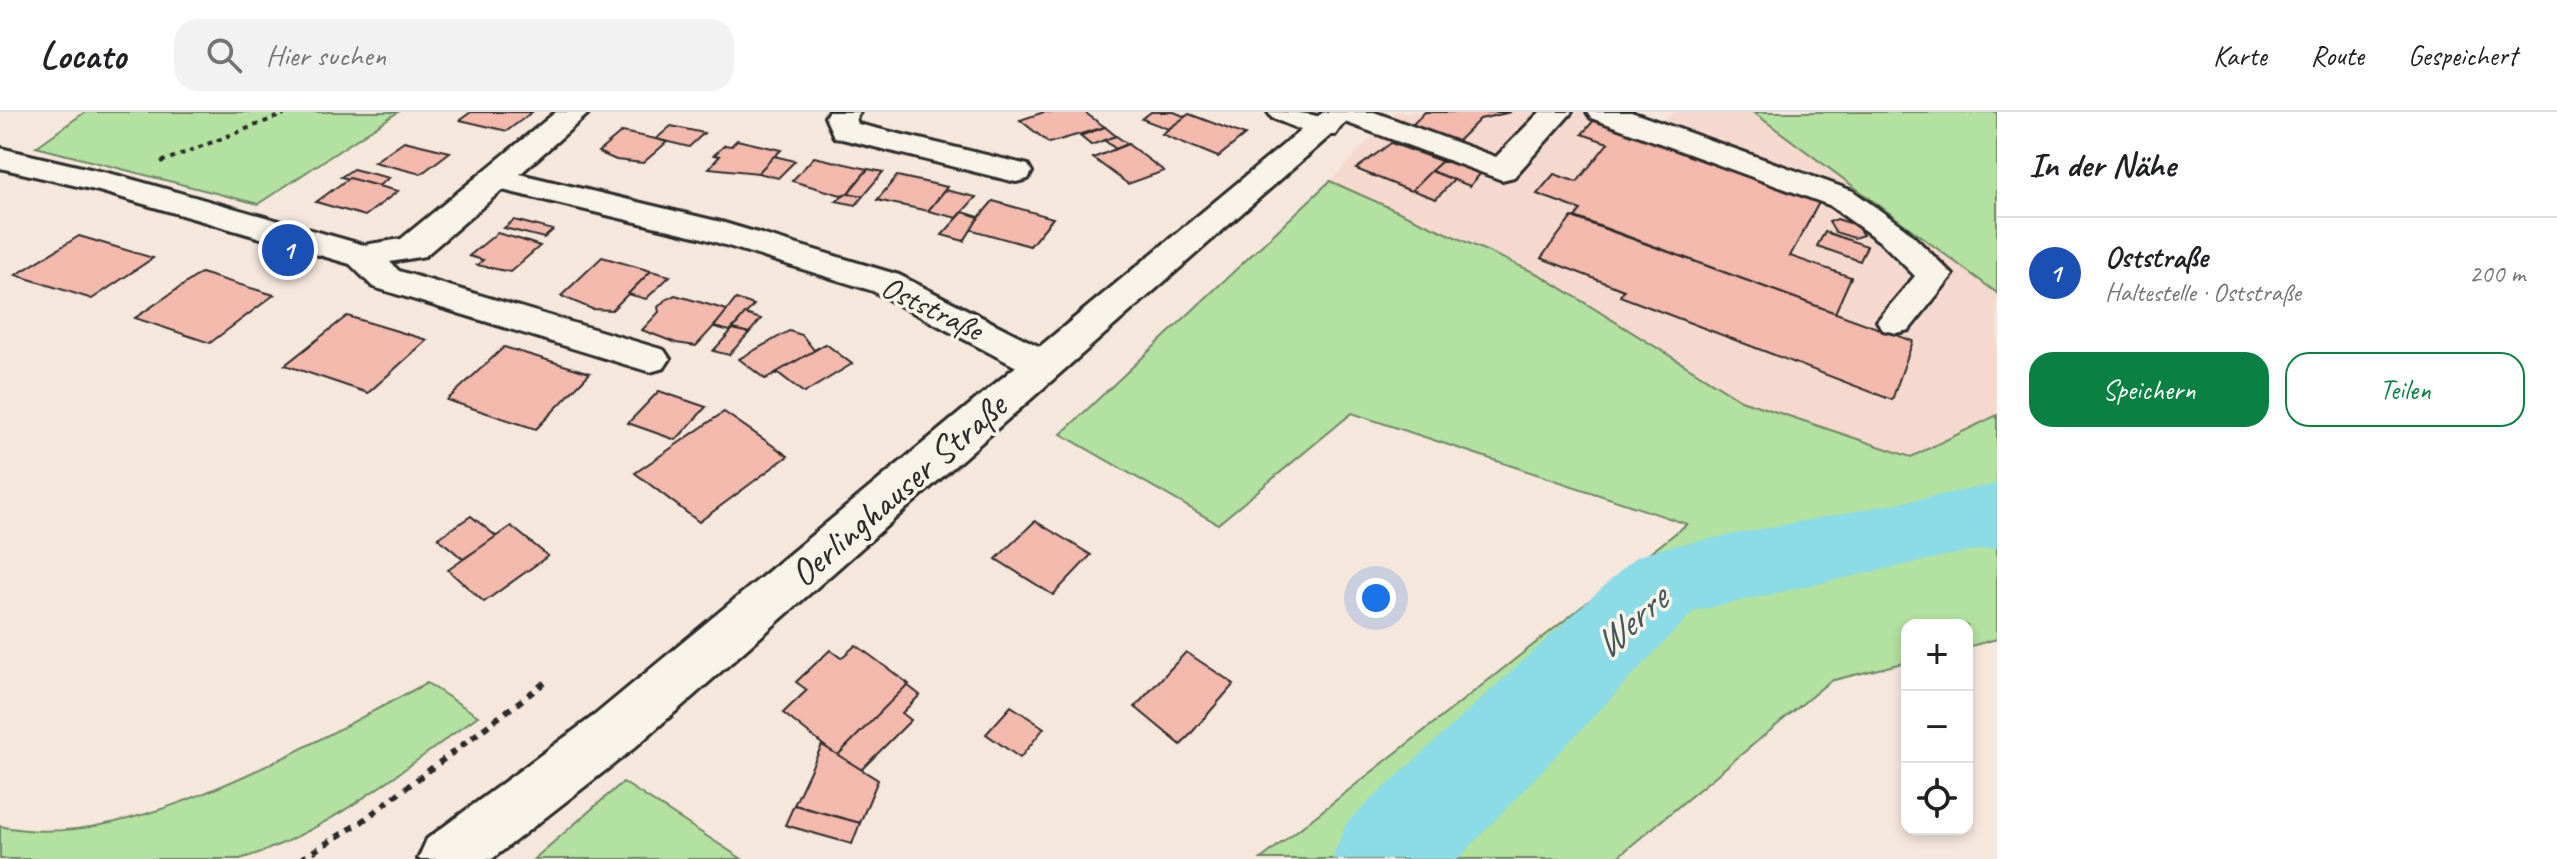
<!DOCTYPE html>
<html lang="de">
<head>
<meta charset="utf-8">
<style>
	:root { --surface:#fff; --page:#f2f2f2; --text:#202124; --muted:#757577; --line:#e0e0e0; --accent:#0b8043 }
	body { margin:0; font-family:Caveat,sans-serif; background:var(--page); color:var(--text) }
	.controls { position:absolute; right:24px; bottom:24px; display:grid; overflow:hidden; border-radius:16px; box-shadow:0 4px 12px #0003 }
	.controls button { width:72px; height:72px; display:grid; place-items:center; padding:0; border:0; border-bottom:2px solid var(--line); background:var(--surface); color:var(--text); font:40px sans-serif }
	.you { position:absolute; left:1376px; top:486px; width:28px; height:28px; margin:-20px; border:6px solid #fff; border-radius:50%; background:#1a73e8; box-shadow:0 0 0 12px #1a73e833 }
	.badge { display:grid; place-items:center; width:52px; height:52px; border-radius:50%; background:var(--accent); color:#fff; font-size:26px; font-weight:700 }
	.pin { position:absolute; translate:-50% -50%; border:4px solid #fff; box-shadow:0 2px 8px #0006 }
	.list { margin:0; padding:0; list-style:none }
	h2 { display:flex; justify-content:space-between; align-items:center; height:104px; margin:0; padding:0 32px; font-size:34px }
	h2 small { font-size:26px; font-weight:400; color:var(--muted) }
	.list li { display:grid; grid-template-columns:52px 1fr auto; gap:24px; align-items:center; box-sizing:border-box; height:112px; padding:0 32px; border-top:2px solid var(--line) }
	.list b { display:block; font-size:30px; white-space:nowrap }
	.list p { margin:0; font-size:26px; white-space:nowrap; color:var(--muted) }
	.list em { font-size:26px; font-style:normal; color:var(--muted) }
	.actions { display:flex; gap:16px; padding:24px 32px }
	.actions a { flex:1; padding:18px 0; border:2px solid var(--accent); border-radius:24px; text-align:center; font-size:28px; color:var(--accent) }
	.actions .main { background:var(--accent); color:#fff }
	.icon { flex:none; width:44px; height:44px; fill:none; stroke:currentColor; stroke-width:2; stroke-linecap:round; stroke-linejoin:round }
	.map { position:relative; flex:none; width:1997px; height:747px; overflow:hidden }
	header { display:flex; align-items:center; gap:48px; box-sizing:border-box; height:112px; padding:0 40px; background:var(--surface); border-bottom:2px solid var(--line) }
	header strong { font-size:38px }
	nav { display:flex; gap:44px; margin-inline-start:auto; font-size:28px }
	.search { width:560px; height:72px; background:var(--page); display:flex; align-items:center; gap:20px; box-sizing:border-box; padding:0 28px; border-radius:24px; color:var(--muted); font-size:30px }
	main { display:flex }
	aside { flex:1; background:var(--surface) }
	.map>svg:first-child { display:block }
</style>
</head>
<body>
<header>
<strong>Locato</strong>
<div class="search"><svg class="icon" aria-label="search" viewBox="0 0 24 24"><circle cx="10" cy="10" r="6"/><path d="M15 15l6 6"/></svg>Hier suchen</div>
<nav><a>Karte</a><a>Route</a><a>Gespeichert</a></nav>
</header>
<main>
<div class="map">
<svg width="1997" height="747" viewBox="0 0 1997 747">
	<rect width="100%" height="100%" fill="#f6e7dc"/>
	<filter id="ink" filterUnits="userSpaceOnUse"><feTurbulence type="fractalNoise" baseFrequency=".0125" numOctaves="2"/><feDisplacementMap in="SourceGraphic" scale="16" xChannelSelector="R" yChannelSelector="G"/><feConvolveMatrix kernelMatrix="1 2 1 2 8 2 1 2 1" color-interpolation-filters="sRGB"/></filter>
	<g filter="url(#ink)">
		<polygon fill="#f5d9ce" points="1396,0 1631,0 1660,10 1674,0 1753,0 1997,181 1997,303 1911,345 1741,288 1540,163 1330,69"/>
		<g fill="#b2e1a0" stroke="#6e8666" stroke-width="2">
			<polygon points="85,0 398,0 258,92 36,35"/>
			<polygon points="1753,0 1997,0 1997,181"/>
			<polygon points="1330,69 1540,163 1741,288 1911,345 1997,303 1997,527 1967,535 1967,513 1907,513 1907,550 1830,569 1615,747 1261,747 1687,412 1352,301 1218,412 1061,322"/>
			<path d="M 427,571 L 478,604 C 403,657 328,721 240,747 L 0,747 L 0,714 C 128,744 314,628 427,571 Z"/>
			<polygon points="623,670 742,747 534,747"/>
		</g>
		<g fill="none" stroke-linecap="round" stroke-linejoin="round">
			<polygon fill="#8bdce6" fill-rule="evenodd" points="1997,372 1997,436 1968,439 1694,499 1458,747 1332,747 1347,710 1636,445 1667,435"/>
		</g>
		<g fill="#f3b9ac" stroke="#2b2b2b" stroke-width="2">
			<polygon points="471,0 532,0 507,19 460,8"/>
			<polygon points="1044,0 1084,0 1105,15 1049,31 1020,8"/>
			<polygon points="1151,0 1174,0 1186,5 1168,17 1142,7"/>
			<polygon points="1425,0 1511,0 1480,7 1456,31 1410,15"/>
			<polygon points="1189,2 1245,23 1218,45 1162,22"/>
			<polygon points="1595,7 1822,85 1790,144 1851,165 1835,201 1575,105 1581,98 1537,82 1554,62 1577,70 1608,31 1582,22"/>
			<polygon points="671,14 704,21 689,35 656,27"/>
			<polygon points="1105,15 1116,24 1091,33 1080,24"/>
			<polygon points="622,20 656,27 667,30 643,51 616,48 598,40"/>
			<polygon points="1116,24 1128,32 1116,37 1104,28"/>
			<polygon points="737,28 781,38 758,61 709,56 720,44 714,43 725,33 731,34"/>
			<polygon points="404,29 450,40 421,62 374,50"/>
			<polygon points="1391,31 1441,49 1441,50 1411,79 1356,57"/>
			<polygon points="1128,32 1129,33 1164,59 1128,72 1093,46"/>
			<polygon points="774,44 795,49 778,66 758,61"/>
			<polygon points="814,45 868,57 848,81 841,83 792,69"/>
			<polygon points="1441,50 1451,50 1481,61 1470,74 1431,59"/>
			<polygon points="353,57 389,66 378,74 341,65"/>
			<polygon points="868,57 883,60 863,84 848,81"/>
			<polygon points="1431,59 1454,68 1436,87 1412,78"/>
			<polygon points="897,64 947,75 928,99 877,88"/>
			<polygon points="349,66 378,74 398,79 365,104 316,90"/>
			<polygon points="945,78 976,85 957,106 928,99"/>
			<polygon points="848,81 863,84 856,93 836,89"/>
			<polygon points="993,89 1053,106 1030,134 969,117"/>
			<polygon points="963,100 979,105 964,129 942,123"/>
			<polygon points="1572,105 1913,229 1892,288 1620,184 1624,178 1541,146"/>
			<polygon points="1837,107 1856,113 1863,123 1854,126 1835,120 1829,110"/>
			<polygon points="514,108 553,118 544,126 504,116"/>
			<polygon points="1825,120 1867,134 1860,149 1817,134"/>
			<polygon points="497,121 519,127 540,134 510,160 477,153 483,148 469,144"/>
			<polygon points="79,124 153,146 92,187 16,163"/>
			<polygon points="602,145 651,159 612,198 592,197 561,184"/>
			<polygon points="651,159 670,164 646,187 628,182"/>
			<polygon points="201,161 274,183 210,231 135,206"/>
			<polygon points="675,183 727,198 729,198 696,234 676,231 642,218 659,200 658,195 665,188"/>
			<polygon points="736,187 754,193 730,219 714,215"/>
			<polygon points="745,202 761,207 749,221 733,217"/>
			<polygon points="347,204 427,228 368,281 285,253"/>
			<polygon points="733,217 749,221 729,243 713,239"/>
			<polygon points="789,219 802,223 814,238 826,232 765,267 739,247"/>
			<polygon points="826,232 852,252 804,281 778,261 765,267"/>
			<polygon points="504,235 590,261 536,317 447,288"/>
			<polygon points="659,279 706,295 676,328 628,311"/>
			<polygon points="724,300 788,344 699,410 635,361"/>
			<polygon points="471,404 497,425 463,447 438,426"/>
			<polygon points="1035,409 1091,443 1053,483 996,447"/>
			<polygon points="511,414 548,444 484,490 448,458"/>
			<polygon points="856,533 909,572 837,644 783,601 807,578 796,570 830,538 841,546"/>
			<polygon points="1186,540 1234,572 1181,633 1135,595"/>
			<polygon points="907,573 920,583 902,601 911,608 861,658 837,644"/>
			<polygon points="1011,594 1044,616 1020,646 986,622"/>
			<polygon points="822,633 878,668 860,711 794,693"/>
			<polygon points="794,693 860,711 852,732 785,713"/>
		</g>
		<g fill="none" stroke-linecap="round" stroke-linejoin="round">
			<g stroke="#2b2b2b" stroke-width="6">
				<g id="minor">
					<polygon points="556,0 590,0 520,62 721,110 899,163 1058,244 1064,253 1058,262 1044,266 1030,262 873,179 699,125 502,78 425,144 390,150 399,159 664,238 670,247 664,256 650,260 373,175 350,152 99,79 0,56 0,36 120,64 364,133 401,127"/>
					<polygon points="828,0 860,0 856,6 858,12 1028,53 1032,60 1028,67 1016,70 834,25 825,5"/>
					<path d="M 1268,0 C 1290,0 1325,0 1340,16 L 1335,23 L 1313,23 L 1272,6 Z"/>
					<polygon points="1330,0 1374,0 1496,45 1540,0 1572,0 1514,65 1502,68 1334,6"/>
					<polygon points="1587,0 1631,0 1853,79 1906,117 1953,163 1909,218 1896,221 1883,218 1877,209 1915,164 1882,131 1829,93 1591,6"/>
				</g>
			</g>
			<g stroke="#2b2b2b" stroke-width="6">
				<polygon id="major" points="1323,0 1357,0 633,637 492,747 418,747 427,727 595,603"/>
			</g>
			<polyline stroke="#2b2b2b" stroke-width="4" stroke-dasharray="5 5" stroke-linecap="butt" points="161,50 290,0"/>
			<polyline stroke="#2b2b2b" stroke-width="6" stroke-dasharray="7 7" stroke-linecap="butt" points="301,747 361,710 548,568"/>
			<use href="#minor" fill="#f7f3e8" fill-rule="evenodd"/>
			<use href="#major" fill="#f7f3e8" fill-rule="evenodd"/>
		</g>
	</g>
	<g text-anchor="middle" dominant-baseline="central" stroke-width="7" stroke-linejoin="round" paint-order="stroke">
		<g font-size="32" fill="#2b2b2b" stroke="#f7f3e8">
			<text transform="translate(932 196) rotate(26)">Oststraße</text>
		</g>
		<g font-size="38" fill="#2b2b2b" stroke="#f7f3e8">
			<text transform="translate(898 378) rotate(-41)">Oerlinghauser Straße</text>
		</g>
		<g font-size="40" font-style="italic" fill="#43575a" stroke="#f7f3e8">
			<text transform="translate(1630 510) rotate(-42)">Werre</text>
		</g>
	</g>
</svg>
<div class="controls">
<button>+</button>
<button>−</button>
<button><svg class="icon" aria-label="locate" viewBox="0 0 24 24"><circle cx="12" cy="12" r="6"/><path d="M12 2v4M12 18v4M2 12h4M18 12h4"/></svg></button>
</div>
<div class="you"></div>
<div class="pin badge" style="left:288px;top:138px;background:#1a4fb4">1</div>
</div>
<aside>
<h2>In der Nähe<small></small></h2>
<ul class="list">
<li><span class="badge" style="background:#1a4fb4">1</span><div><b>Oststraße</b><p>Haltestelle · Oststraße</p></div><em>200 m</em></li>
</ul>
<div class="actions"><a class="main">Speichern</a><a>Teilen</a></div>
</aside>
</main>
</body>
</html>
